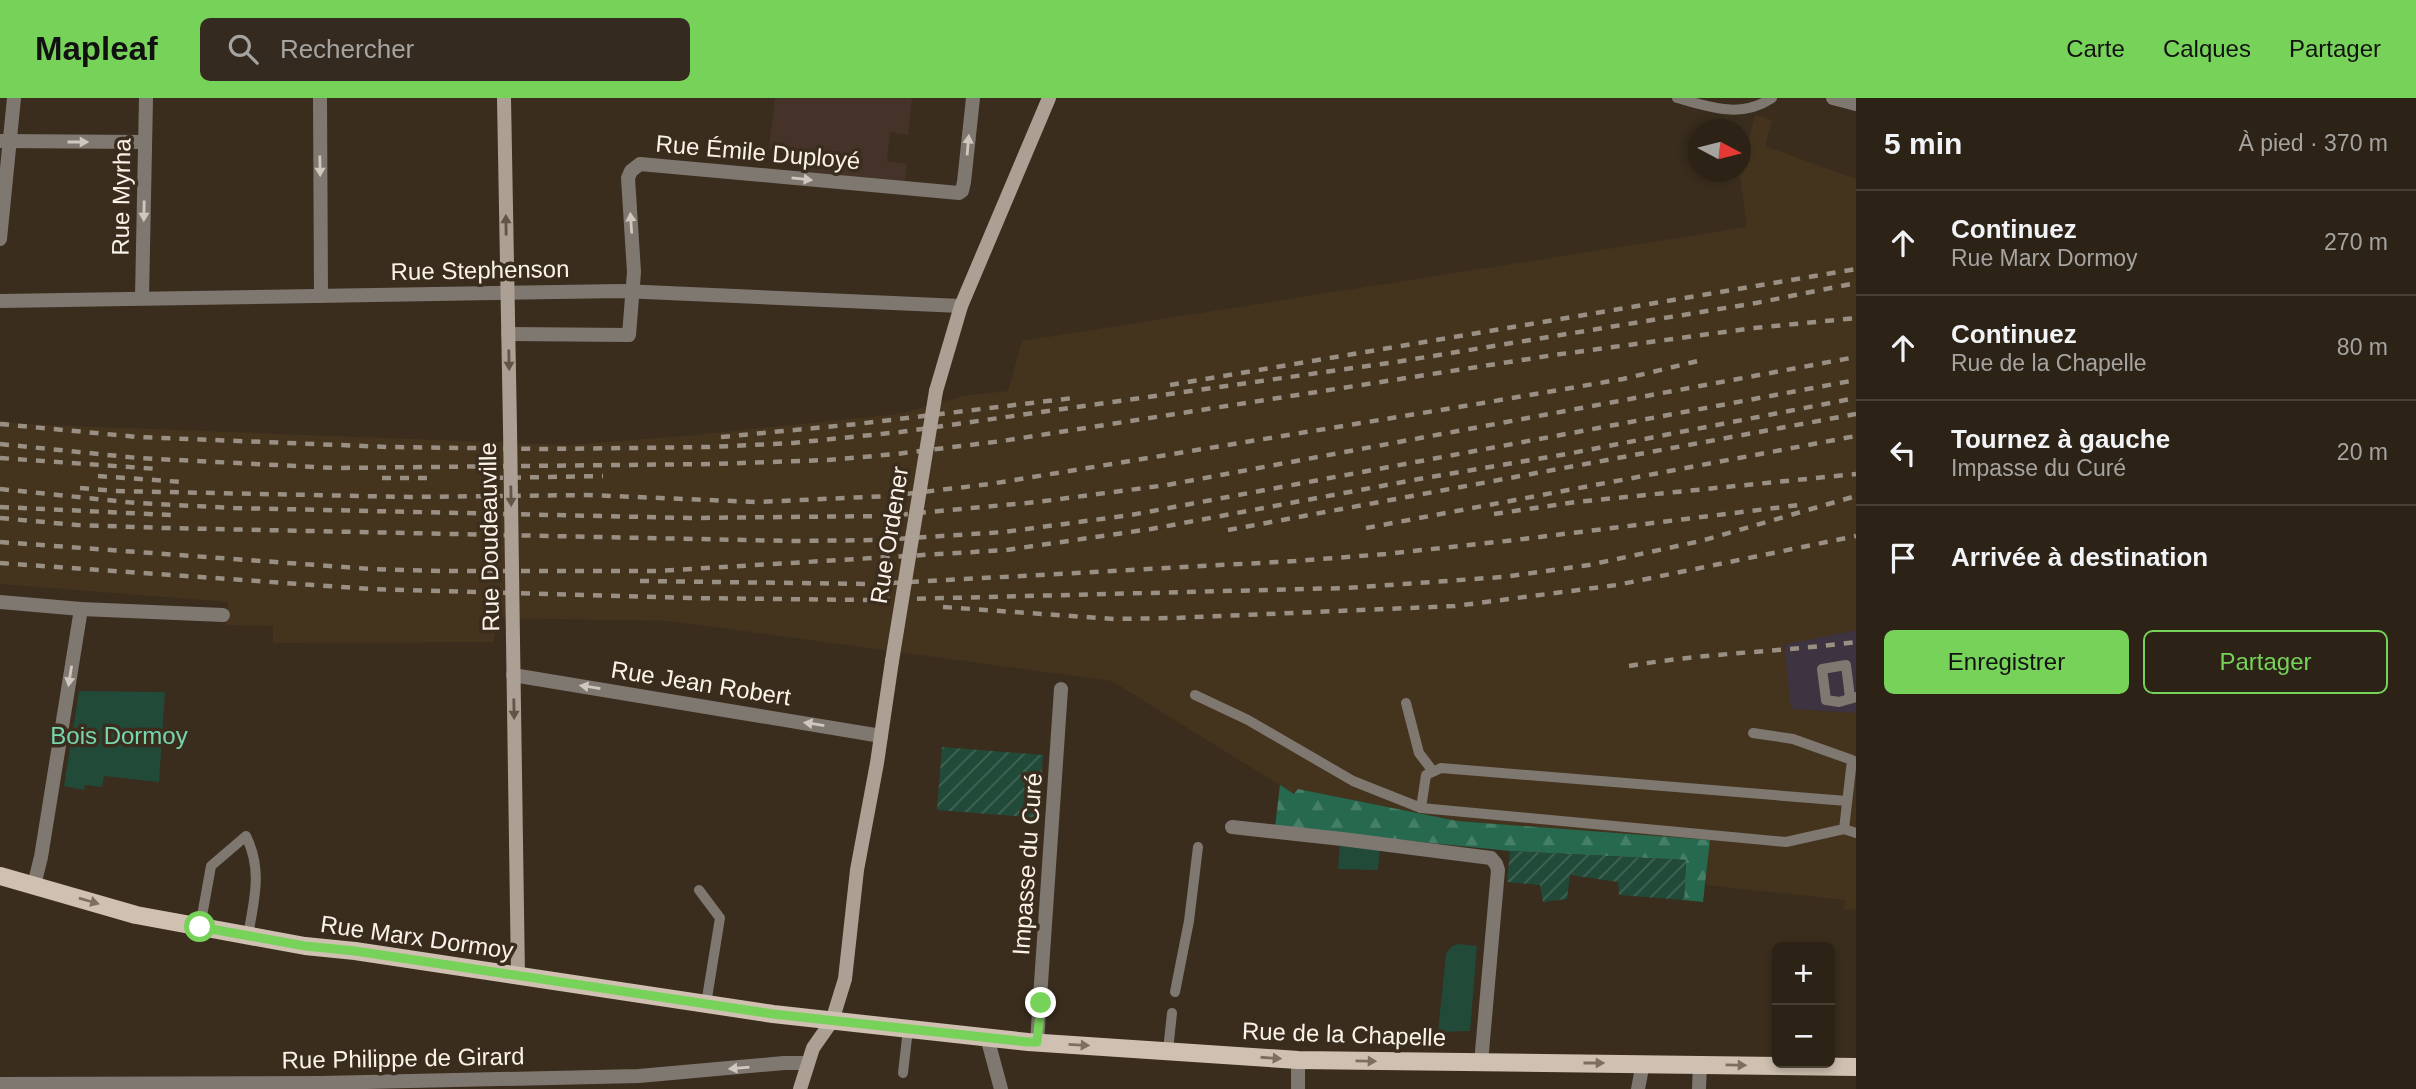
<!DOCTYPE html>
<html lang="fr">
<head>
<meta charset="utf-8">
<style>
	:root { --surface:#2c2216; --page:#342a1f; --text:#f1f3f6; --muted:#a6a4a1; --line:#483f35; --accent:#77d259 }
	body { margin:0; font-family:Helvetica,sans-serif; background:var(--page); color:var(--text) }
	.controls { position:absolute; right:21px; bottom:21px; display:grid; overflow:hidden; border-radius:10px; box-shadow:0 4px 10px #0003 }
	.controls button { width:63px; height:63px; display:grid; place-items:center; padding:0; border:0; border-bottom:2px solid var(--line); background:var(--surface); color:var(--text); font:35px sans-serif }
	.compass { position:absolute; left:1688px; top:21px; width:63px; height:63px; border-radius:50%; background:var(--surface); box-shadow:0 4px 10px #0003; rotate:97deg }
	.stop { position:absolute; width:21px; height:21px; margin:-16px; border:5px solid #77d259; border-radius:50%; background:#fff }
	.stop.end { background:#77d259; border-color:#fff; box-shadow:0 2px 7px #0008 }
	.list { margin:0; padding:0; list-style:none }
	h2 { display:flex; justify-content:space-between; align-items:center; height:91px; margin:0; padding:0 28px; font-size:30px }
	h2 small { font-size:23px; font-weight:400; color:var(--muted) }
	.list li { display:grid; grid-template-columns:46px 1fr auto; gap:21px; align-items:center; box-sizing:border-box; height:105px; padding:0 28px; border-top:2px solid var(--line) }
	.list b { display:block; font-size:26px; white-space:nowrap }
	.list p { margin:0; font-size:23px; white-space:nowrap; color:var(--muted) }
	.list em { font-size:23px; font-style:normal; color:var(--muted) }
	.actions { display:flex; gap:14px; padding:21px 28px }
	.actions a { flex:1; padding:16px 0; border:2px solid var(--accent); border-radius:10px; text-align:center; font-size:24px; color:var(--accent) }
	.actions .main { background:var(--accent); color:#111 }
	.icon { flex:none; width:38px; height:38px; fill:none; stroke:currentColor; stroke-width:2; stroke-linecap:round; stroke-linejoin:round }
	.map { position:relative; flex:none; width:1856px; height:991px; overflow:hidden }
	header { display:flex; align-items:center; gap:42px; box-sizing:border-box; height:98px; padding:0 35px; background:var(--accent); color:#111 }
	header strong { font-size:33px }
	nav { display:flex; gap:38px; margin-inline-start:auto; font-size:24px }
	.search { width:490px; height:63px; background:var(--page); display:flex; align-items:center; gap:18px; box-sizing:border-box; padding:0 24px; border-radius:10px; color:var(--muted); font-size:26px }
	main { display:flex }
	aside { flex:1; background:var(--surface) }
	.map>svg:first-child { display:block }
</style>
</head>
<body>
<header>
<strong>Mapleaf</strong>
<div class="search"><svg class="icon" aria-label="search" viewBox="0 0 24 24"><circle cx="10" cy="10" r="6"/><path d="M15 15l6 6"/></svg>Rechercher</div>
<nav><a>Carte</a><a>Calques</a><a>Partager</a></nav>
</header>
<main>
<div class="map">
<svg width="1856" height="991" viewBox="0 0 1856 991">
	<defs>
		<pattern id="forest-firs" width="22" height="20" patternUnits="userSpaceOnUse" patternTransform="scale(1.75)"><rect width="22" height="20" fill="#26694f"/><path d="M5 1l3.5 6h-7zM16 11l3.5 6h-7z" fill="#467f68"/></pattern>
		<pattern id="garden-furrows" width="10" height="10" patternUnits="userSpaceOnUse" patternTransform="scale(1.75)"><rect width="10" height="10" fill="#214a39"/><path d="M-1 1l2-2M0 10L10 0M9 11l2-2" fill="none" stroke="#426556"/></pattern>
	</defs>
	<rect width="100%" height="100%" fill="#3a2d1e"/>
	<polygon fill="#3e3341" points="1856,532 1856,615 1790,611 1784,546"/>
	<polygon fill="#45332a" points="775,0 912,0 908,37 890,34 887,63 907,66 905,84 808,74 810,55 769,51"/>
	<polygon fill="#44341e" points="1755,17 1772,22 1765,48 1856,81 1856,532 1784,547 1791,611 1856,615 1856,812 1844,811 1845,802 1706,787 1709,742 1457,723 1298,691 1294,696 1112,583 669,523 495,520 494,544 273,545 273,528 226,527 228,504 0,486 0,322 22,326 566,347 685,338 899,316 963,298 1008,293 1022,243 1747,129 1740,77"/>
	<polygon fill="url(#forest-firs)" points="1280,687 1294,696 1298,691 1457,723 1710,742 1703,804 1684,802 1686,762 1510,753 1275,729"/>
	<g fill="#214a39">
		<polygon points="79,593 165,594 159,684 104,678 102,689 85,687 84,692 64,688"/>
		<polygon points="1340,745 1380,749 1378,772 1338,771"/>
		<polygon points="1458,846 1477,848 1470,933 1438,934 1446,856 1451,849"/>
	</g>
	<g fill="url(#garden-furrows)">
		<polygon points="942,649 1043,657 1039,720 937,712"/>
		<polygon points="1510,753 1686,762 1684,802 1619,797 1618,784 1570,777 1567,801 1543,804 1540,787 1507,784"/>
	</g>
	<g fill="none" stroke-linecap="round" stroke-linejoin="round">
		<g stroke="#7f7871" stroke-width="10">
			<path d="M 1677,0 C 1711,9 1740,21 1772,0"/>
			<polyline points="1195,597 1248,622 1353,683 1421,710 1786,744 1844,731 1852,662 1793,641 1753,635"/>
			<polyline points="1850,600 1846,567 1822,571 1826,602 1839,604 1856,599"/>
			<polyline points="1406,605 1419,655 1432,672"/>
			<polyline points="1421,710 1426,677 1441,670 1847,703"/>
			<polyline points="1844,731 1856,735"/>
			<polyline points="699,792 720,820 706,906"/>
			<path d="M 200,829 L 211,768 L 246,738 C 263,773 254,801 248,838"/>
			<polyline points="1175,894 1189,823 1198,749"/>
			<polyline points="1168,952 1172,915"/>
			<polyline points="903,975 908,931"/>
		</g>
		<g stroke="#7f7871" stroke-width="14">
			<polyline points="320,0 321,198"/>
			<polyline points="1833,0 1856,6"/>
			<polyline points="0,43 145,44"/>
			<polyline points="0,141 14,0"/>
			<polyline points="142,200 146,0"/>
			<polyline points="0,203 622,193 961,208"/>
			<polyline points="508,236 629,237 634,174 628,80 631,73 640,66 959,95 962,93 964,84 973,0"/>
			<polyline points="0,504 81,511 223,517"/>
			<polyline points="513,577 881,638"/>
			<polyline points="1232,729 1342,741 1491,760 1496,766 1498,772 1481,965"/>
			<polyline points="34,787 41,759 81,511"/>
			<polyline points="987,939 1001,991"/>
			<polyline points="1037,944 1061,591"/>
			<polyline points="1298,962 1298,991"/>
			<polyline points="0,986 321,985 639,978 784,965 807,965"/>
			<polyline points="1638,991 1643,965"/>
			<polyline points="1699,991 1700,966"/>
		</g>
		<g stroke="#aca095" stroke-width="14">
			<polyline points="504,0 510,330"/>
			<polyline points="936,293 961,208 1049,0"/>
			<polyline points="513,542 518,878"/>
			<polyline points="800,991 813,950 832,923 845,881 857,772 877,665 892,563"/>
		</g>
		<polyline stroke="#cfc0b1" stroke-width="18" points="0,778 136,817 305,848 355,853 773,916 1028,944 1298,962 1856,969"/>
		<g stroke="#998f82" stroke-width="4.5" stroke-dasharray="9 9" stroke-linecap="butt">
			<polyline points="1170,287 1856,171"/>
			<polyline points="0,326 138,339 389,349 545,351 711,349 793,345 900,334 1396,264 1756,205 1856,185"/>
			<polyline points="721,339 857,326 1073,300"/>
			<polyline points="0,346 138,360 335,370 713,366 828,362 896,356 1002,343 1554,257 1754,230 1856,220"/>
			<polyline points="0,360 158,371"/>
			<polyline points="98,378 182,384"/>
			<polyline points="382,380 431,380"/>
			<polyline points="494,380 603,378"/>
			<polyline points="80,390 115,393 410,399 588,397 757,404 889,398 990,386 1483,305 1623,281 1702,262"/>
			<polyline points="0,391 136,405 234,410 690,420 885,418 1037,404 1167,387 1856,259"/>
			<polyline points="0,409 171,417"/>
			<polyline points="1494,416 1576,404 1856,376"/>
			<polyline points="0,420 77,427 165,430 792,443 880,442 1004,434 1131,417 1856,282"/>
			<polyline points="1366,430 1856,338"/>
			<polyline points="1228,432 1856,316"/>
			<polyline points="0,444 371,471 440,473 657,473 1006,452 1151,431 1419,381 1572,355 1856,300"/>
			<polyline points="0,465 371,491 689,500 868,502 1346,490 1503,479 1589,467 1701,443 1856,398"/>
			<polyline points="640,483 874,486 1295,463 1386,456 1515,442 1799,407"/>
			<polyline points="943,509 1115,521 1174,520 1455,508 1617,487 1856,438"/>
			<path d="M 1629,568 C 1704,555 1780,554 1856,544"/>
		</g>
		<g stroke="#aca095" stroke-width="14">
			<polyline points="510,330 513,542"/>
			<polyline points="892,563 936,293"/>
		</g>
	</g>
	<defs><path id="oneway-solid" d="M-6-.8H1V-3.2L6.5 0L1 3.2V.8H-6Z" transform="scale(1.75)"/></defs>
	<g fill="#d0c8bf">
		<use href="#oneway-solid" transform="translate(78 44)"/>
		<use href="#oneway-solid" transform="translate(968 47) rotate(-85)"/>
		<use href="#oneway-solid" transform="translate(320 68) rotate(89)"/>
		<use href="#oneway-solid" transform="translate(802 81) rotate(6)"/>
		<use href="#oneway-solid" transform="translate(144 113) rotate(91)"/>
		<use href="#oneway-solid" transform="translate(631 125) rotate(-94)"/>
		<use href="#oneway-solid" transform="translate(70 578) rotate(99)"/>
		<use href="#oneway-solid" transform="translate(590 589) rotate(-171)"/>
		<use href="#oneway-solid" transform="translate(814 626) rotate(-171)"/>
		<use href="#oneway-solid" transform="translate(739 970) rotate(175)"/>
	</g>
	<g fill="#625548">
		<use href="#oneway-solid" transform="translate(506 127) rotate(-91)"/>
		<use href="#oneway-solid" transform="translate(509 262) rotate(89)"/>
		<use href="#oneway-solid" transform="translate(511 398) rotate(89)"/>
		<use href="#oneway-solid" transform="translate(514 611) rotate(89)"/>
	</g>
	<g fill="#7d6f60">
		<use href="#oneway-solid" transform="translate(89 803) rotate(16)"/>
		<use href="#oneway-solid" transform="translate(1079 947) rotate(3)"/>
		<use href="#oneway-solid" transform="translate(1271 960) rotate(4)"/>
		<use href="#oneway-solid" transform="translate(1366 963) rotate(1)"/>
		<use href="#oneway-solid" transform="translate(1594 965)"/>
		<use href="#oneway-solid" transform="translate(1736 967) rotate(1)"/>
	</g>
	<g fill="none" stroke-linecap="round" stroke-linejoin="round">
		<polyline stroke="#77d259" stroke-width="9" points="200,829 305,848 355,853 773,916 1028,944 1037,944 1041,905"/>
	</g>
	<g text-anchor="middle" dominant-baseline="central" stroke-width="7" stroke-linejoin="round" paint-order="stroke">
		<g font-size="24" fill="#fbf3e9" stroke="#3a2d1e">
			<text transform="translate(758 54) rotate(5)">Rue Émile Duployé</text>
			<text transform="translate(121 99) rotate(-89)">Rue Myrha</text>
			<text transform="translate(480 172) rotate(-1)">Rue Stephenson</text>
			<text transform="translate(889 437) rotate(-81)">Rue Ordener</text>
			<text transform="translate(489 439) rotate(-91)">Rue Doudeauville</text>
			<text transform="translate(701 585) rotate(9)">Rue Jean Robert</text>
			<text transform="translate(1027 766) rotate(-86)">Impasse du Curé</text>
			<text transform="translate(417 839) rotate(8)">Rue Marx Dormoy</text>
			<text transform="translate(1344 936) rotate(2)">Rue de la Chapelle</text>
			<text transform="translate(403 960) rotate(-1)">Rue Philippe de Girard</text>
		</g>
		<g font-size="24" fill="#76d7ae" stroke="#3a2d1e">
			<text x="119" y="637">Bois Dormoy</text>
		</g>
	</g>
</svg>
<div class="controls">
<button>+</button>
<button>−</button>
</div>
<svg class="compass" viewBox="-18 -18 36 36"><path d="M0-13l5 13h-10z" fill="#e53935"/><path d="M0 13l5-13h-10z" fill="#a6a4a1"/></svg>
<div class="stop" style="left:200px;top:829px"></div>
<div class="stop end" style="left:1041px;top:905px"></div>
</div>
<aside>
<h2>5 min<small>À pied · 370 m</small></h2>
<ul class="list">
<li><svg class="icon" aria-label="ahead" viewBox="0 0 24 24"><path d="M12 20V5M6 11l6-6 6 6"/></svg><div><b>Continuez</b><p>Rue Marx Dormoy</p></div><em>270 m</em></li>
<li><svg class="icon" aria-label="ahead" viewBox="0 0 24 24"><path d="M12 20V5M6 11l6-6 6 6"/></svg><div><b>Continuez</b><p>Rue de la Chapelle</p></div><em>80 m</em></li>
<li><svg class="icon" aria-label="left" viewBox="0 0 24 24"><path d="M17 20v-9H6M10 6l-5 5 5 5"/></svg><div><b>Tournez à gauche</b><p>Impasse du Curé</p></div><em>20 m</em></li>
<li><svg class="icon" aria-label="arrive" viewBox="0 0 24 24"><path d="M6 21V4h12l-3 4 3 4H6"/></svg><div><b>Arrivée à destination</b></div></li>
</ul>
<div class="actions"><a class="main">Enregistrer</a><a>Partager</a></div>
</aside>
</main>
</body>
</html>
